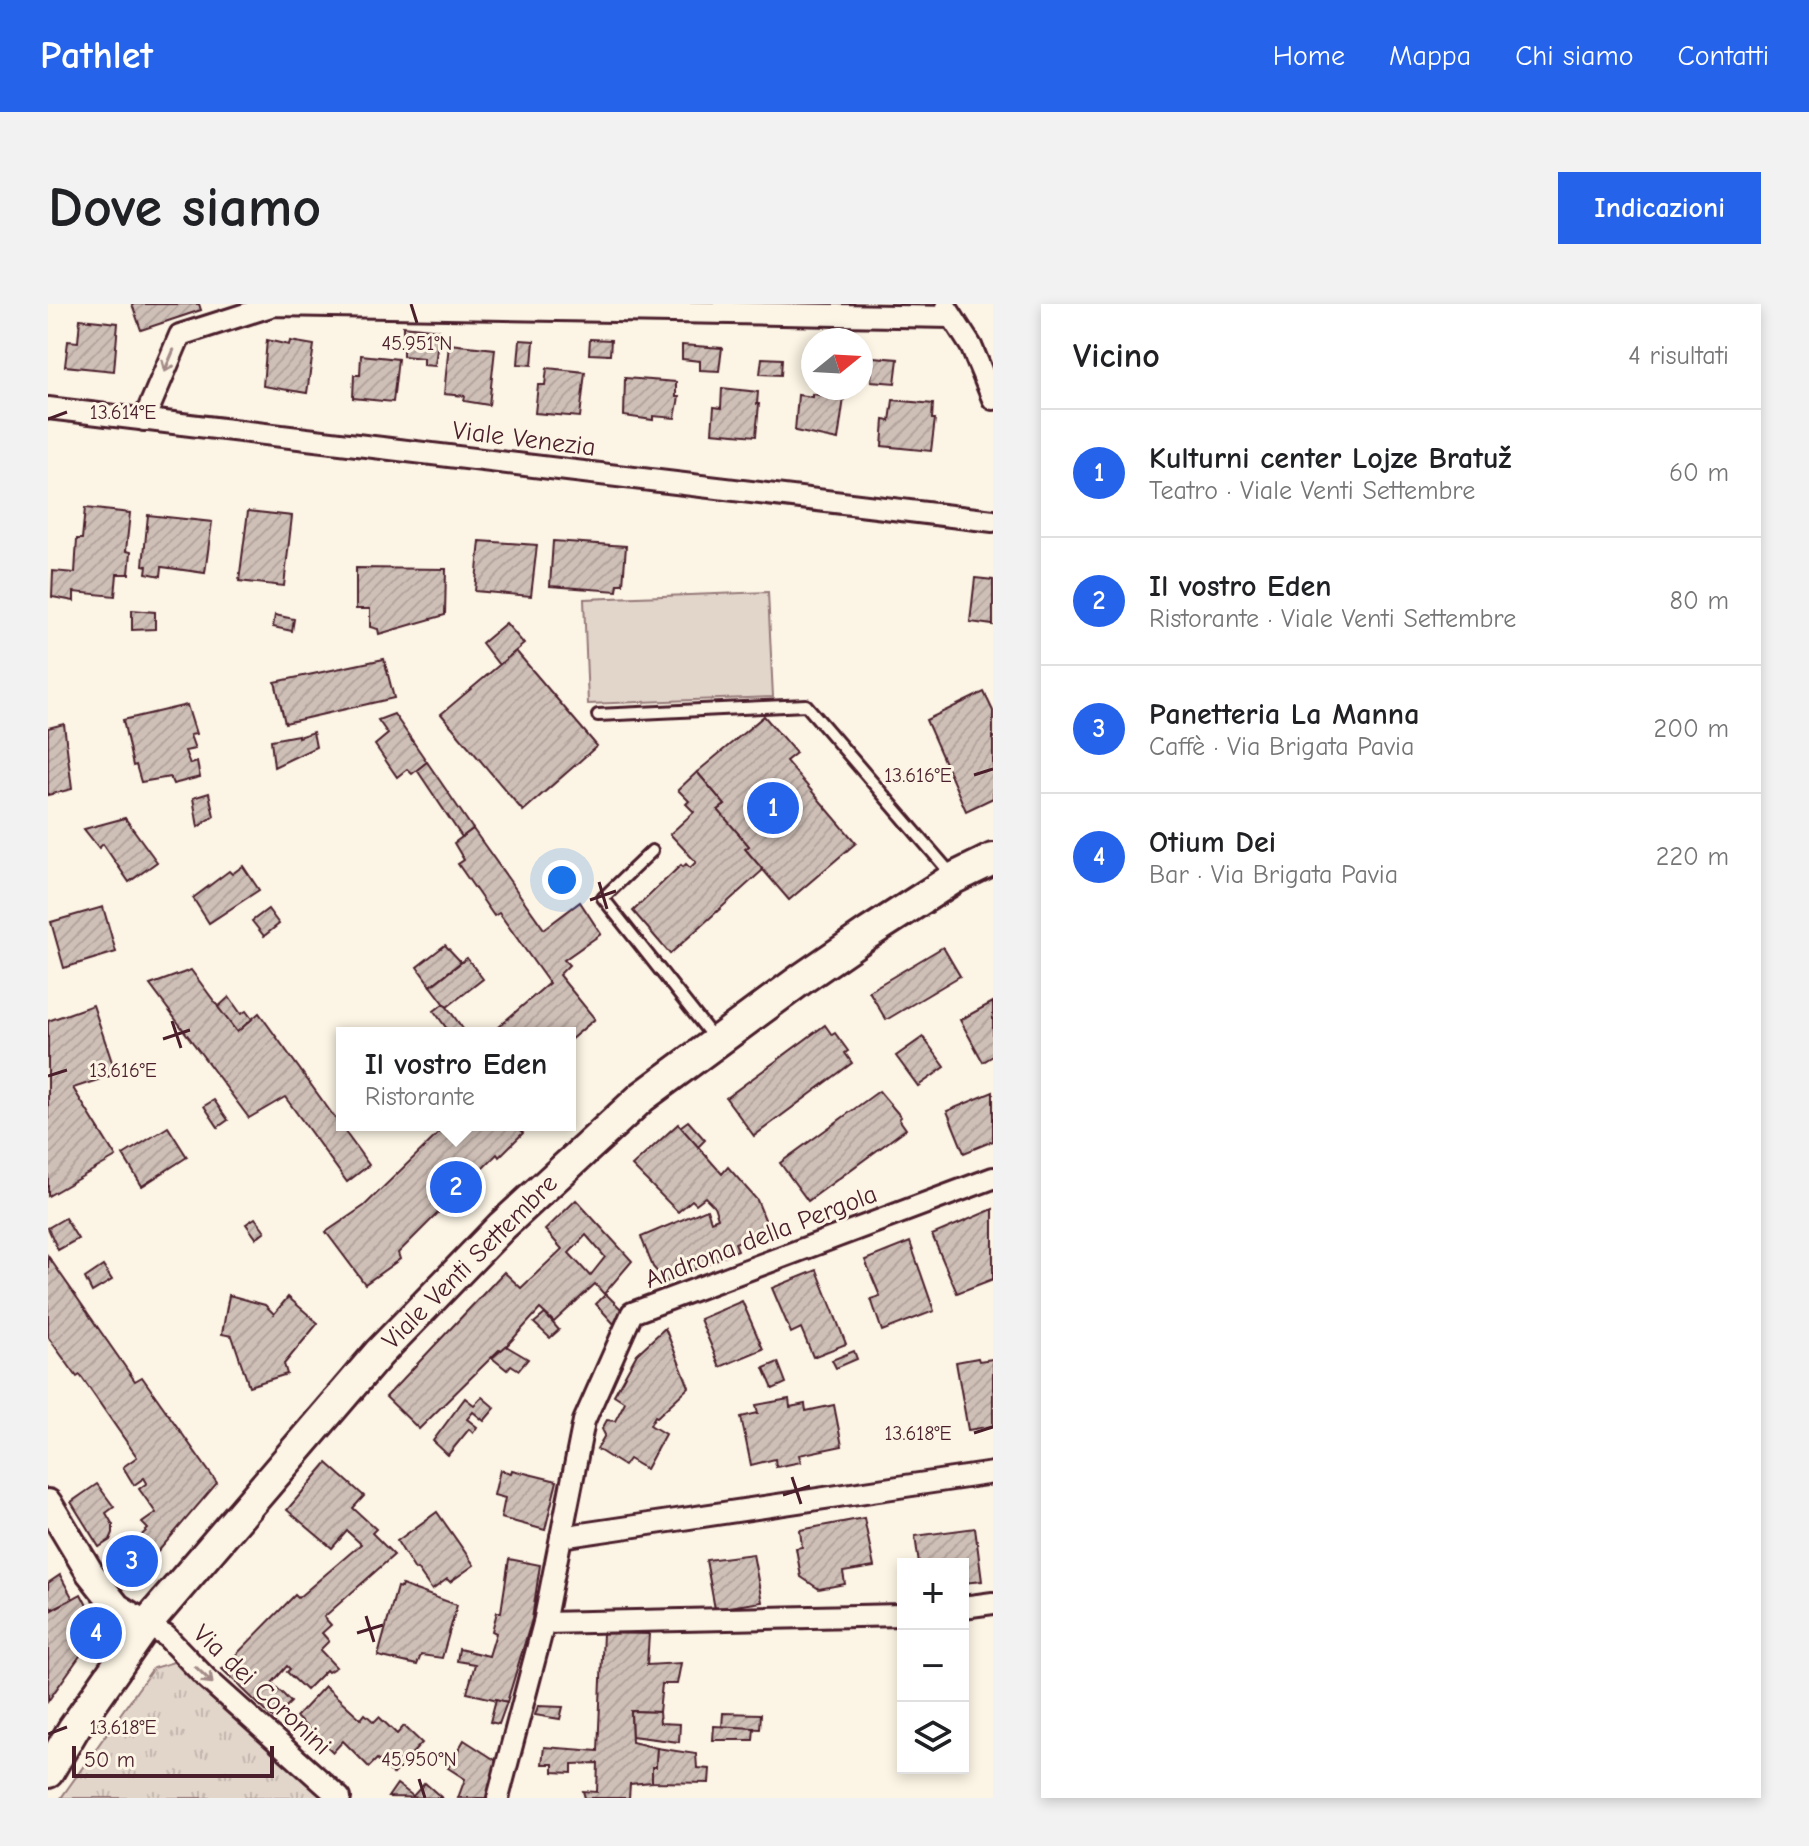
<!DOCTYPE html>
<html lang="it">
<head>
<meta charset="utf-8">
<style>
	:root { --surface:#fff; --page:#f2f2f2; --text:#202124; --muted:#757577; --line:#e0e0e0; --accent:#2563eb }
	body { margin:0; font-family:"Comic Neue",sans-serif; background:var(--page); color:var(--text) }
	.controls { position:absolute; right:24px; bottom:24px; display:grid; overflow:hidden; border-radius:0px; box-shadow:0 4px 12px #0003 }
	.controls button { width:72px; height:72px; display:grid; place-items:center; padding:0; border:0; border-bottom:2px solid var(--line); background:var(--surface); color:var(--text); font:40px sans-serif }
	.compass { position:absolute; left:753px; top:24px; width:72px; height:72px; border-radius:50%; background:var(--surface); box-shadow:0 4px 12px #0003; rotate:72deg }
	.scale { position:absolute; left:24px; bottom:20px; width:202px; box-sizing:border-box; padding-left:8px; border:4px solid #4a1f2b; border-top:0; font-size:22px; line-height:28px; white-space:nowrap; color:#4a1f2b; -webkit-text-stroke:6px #fcf5e5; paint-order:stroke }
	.you { position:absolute; left:514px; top:576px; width:28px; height:28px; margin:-20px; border:6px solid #fff; border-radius:50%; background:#1a73e8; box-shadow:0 0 0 12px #1a73e833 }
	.badge { display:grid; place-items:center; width:52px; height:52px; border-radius:50%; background:var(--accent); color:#fff; font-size:26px; font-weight:700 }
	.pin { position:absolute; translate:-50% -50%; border:4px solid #fff; box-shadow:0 2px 8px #0006 }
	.popup { position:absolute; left:288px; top:723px; width:240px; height:104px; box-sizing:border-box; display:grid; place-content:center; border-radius:0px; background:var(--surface); filter:drop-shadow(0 2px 6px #0005); font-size:26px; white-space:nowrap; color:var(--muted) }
	.popup b { font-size:30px; color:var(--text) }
	.popup::after { content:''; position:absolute; left:50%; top:100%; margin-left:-16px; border:16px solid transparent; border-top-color:var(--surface) }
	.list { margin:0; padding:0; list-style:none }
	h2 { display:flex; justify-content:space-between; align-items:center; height:104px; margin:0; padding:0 32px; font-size:34px }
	h2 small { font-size:26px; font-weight:400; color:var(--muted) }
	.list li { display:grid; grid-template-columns:52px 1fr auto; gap:24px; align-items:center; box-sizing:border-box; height:128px; padding:0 32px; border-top:2px solid var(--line) }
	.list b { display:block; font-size:30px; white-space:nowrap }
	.list p { margin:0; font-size:26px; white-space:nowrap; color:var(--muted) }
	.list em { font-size:26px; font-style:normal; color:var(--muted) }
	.icon { flex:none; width:44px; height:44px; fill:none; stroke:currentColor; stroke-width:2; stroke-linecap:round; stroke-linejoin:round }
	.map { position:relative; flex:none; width:945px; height:1494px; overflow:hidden; border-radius:0px }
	header { display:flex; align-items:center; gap:48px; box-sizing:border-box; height:112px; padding:0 40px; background:var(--accent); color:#fff }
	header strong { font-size:38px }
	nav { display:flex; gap:44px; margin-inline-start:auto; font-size:28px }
	.intro { display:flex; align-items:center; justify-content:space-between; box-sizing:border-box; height:192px; padding:0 48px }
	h1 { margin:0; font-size:56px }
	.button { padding:20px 36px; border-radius:0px; background:var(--accent); color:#fff; font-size:28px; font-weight:700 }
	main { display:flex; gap:48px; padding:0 48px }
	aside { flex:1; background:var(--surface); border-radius:0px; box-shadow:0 4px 12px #0003 }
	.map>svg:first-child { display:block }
</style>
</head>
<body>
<header>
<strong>Pathlet</strong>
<nav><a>Home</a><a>Mappa</a><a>Chi siamo</a><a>Contatti</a></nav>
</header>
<div class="intro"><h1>Dove siamo</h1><a class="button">Indicazioni</a></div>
<main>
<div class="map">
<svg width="945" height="1494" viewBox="0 0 945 1494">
	<defs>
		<pattern id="grass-tufts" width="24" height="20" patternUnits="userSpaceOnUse" patternTransform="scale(2)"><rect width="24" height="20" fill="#e2d5ca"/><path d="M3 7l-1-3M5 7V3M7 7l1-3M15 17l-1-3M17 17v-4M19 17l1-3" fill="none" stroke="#c3b6ae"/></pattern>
		<pattern id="building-hatch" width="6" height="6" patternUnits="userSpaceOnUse" patternTransform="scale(2)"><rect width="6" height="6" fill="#cfc0b7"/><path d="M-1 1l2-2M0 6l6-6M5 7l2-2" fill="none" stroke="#b3a59e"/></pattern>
	</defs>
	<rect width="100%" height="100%" fill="#fcf5e5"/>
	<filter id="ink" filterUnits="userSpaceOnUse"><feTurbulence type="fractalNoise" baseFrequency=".0125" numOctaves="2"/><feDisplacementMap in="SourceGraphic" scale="16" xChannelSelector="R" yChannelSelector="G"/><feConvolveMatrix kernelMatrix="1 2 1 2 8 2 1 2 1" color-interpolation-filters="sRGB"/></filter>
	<g filter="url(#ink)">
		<polygon fill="url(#grass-tufts)" stroke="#967a7a" stroke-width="2" points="129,1357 280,1494 13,1494 105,1364"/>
		<polygon fill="#e2d5ca" stroke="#967a7a" stroke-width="2" points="720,288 725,393 540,400 536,295"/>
		<g fill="url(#building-hatch)" stroke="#4a1f2b" stroke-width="2" fill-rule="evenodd">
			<polygon points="84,0 151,0 153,6 93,26"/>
			<polygon points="32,15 70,19 66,67 17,62 20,37 30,38"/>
			<polygon points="355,22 391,26 387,62 375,61 375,54 355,52"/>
			<polygon points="542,35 563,36 562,51 541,50"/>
			<polygon points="219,36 241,41 242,37 266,41 259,89 215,82"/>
			<polygon points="472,36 486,37 484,61 470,60"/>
			<polygon points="401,40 447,45 441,101 416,97 417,92 396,90"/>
			<polygon points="634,41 674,44 671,67 652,66 652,57 634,55"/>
			<polygon points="313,51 350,55 345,98 305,94 306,71 312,71"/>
			<polygon points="825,53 850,55 847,79 823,77"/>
			<polygon points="714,54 734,55 733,71 712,70"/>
			<polygon points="499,64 537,68 532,113 487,109 490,81 497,81"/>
			<polygon points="577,74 628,78 628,93 631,93 627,114 605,112 605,116 576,112"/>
			<polygon points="674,84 710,88 709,100 711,100 708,132 664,128 666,103 673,104"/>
			<polygon points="764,90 796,94 790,136 747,127 750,91 764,93"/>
			<polygon points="845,96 885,100 884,115 887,115 883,147 834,142 836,116 842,117"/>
			<polygon points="37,204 82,209 78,247 83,248 81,270 69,270 67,292 26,288 26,297 4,293 5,267 27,269 29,235 34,235"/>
			<polygon points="200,207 244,212 236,282 191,277"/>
			<polygon points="100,211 164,218 157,269 114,263 113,272 98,269 99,262 95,261"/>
			<polygon points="432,237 489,241 483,292 427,287"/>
			<polygon points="505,237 578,242 575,280 570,280 569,287 502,282"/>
			<polygon points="308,264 398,265 397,311 331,330 330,325 322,323 322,305 308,305"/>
			<polygon points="927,274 945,276 945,321 922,318"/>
			<polygon points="84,306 107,308 107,325 84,326"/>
			<polygon points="227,311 246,315 244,327 225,323"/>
			<polygon points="458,319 476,340 451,361 434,339"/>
			<polygon points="468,347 549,442 475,507 393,410"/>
			<polygon points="336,355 346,394 237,419 227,378"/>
			<polygon points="936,388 945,407 945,494 918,507 878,416"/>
			<polygon points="139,401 148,430 142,431 147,445 137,447 142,460 149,458 152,473 125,480 122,473 93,478 88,461 85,462 75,416"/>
			<polygon points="346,410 379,458 364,470 359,465 349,473 327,441 340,430 330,416"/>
			<polygon points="716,412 748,449 738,457 808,539 741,596 697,545 701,542 670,506 677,501 649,468"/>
			<polygon points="16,420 24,485 0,491 0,424"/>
			<polygon points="265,428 268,443 226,463 223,436 250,431 250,433"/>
			<polygon points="379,458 425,525 414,533 369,466"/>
			<polygon points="649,468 677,501 670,506 701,542 697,545 715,566 622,650 585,607 633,561 635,563 638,560 642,564 648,558 622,530 646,508 638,500 641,497 630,486"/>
			<polygon points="161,489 166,512 150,523 145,494"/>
			<polygon points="77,514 109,558 81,578 55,540 51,544 36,525"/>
			<polygon points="425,525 496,625 532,598 553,630 516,656 521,661 511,671 547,715 522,736 522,729 443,729 501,679 451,609 446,612 410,560 416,556 406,539"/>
			<polygon points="195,562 211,586 161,619 145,594 181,567 184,570"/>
			<polygon points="55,603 68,648 16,664 3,618"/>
			<polygon points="220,605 231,620 216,632 204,617"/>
			<polygon points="397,641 413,658 383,682 369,663"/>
			<polygon points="895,643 912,672 838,716 821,687"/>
			<polygon points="419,654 435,675 399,703 383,682"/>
			<polygon points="143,666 189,728 211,709 321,861 299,878 237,793 201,814 102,681"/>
			<polygon points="181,693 193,710 198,707 204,715 189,728 170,703"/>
			<polygon points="945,698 945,752 935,758 912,716"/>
			<polygon points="395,700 399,703 418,729 402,729 386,707"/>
			<polygon points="45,701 68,770 25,784 68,853 0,892 0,717"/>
			<polygon points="777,721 784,731 787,729 800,747 797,749 804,759 706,832 678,794"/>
			<polygon points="875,733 897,763 870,782 848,752"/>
			<polygon points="831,787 853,813 851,815 858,825 760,897 732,859"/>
			<polygon points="945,788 945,837 916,849 899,807"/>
			<polygon points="166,796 180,816 170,823 156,802"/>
			<polygon points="640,817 657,836 650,843 632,823"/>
			<polygon points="630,820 674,870 680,863 709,896 721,925 687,939 690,946 618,978 605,963 593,933 659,905 663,917 670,914 666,902 657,893 648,900 644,896 630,908 584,862"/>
			<polygon points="389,821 479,821 473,827 475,829 451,853 449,850 350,949 352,955 317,980 278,928 316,902 394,826"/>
			<polygon points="120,823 139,853 94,882 75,851"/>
			<path d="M 528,896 L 584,957 L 556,990 L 547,980 L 506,1018 L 492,1005 L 454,1047 L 451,1046 L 371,1125 L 338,1093 L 456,968 L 473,984 L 514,945 L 497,926 ZM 538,931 L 557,953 L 542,972 L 521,949 Z"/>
			<polygon points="945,905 945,975 909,989 884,931"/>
			<polygon points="17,914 30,935 10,946 0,924"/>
			<polygon points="207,914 217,927 208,934 198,920"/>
			<polygon points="862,938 886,1007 834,1027 823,995 832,992 817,956"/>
			<polygon points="0,952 87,1077 94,1073 169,1179 90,1271 78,1272 65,1259 100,1225 94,1219 108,1209 91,1185 99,1179 96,1174 86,1181 75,1163 89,1153 32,1071 29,1073 0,1033"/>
			<polygon points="55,962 64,976 44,988 37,974"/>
			<polygon points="769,966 798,1040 765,1053 753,1024 743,1029 724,984"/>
			<polygon points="558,990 574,1006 566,1020 548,1000"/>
			<polygon points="181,991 217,1001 226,1010 240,993 270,1019 236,1060 239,1070 201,1082 184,1032 174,1030"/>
			<polygon points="694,997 715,1045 672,1063 652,1015"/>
			<polygon points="497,1010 511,1026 502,1034 486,1019"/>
			<polygon points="617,1024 641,1083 609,1113 607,1112 602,1121 617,1130 598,1165 581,1155 576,1162 549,1145 557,1131 554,1125 559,1116 567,1117 577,1098 566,1091 589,1050"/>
			<polygon points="458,1042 480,1055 471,1066 463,1061 459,1066 444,1054"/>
			<polygon points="806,1047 809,1055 788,1064 784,1056"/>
			<polygon points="930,1054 931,1057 945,1055 945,1122 920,1126 908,1058"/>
			<polygon points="730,1058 738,1079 725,1085 716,1064"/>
			<polygon points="434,1093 447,1104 436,1117 425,1108 419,1115 429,1123 425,1129 421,1125 400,1151 385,1137 417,1094 426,1101"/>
			<polygon points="741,1095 742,1103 757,1100 758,1107 786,1101 794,1142 751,1151 753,1158 728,1163 727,1155 703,1161 693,1113 710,1109 708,1101"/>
			<polygon points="279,1159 316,1192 305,1204 328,1225 324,1229 346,1251 276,1313 283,1321 274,1329 281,1337 272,1346 288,1363 280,1368 278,1366 258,1386 239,1368 242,1365 239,1362 224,1379 243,1398 226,1415 174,1365 247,1291 250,1294 313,1240 299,1227 284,1244 239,1206"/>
			<polygon points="452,1166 463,1169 464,1166 509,1177 497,1226 453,1214 457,1194 446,1191"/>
			<polygon points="49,1180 66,1203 58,1209 65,1221 65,1229 62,1236 51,1243 23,1198"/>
			<polygon points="389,1208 426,1261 402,1278 399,1275 384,1286 369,1265 367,1266 349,1237"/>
			<polygon points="816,1214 826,1263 795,1268 797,1280 771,1285 753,1273 748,1244 754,1243 752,1226"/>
			<polygon points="927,1224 934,1277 915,1279 915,1260 871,1260 867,1232"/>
			<polygon points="705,1250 714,1298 667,1305 658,1256"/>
			<polygon points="461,1255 492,1261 484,1315 459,1398 419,1389 427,1360 409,1357 411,1345 441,1352 448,1329 444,1327 449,1308 453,1308"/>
			<polygon points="12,1271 25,1295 4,1305 0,1298 0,1279"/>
			<polygon points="354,1281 409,1301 394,1354 373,1351 369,1361 330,1352 349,1283 353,1284"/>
			<polygon points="33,1290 51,1325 0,1397 0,1308"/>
			<polygon points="555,1329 601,1330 599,1361 633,1359 629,1380 614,1380 611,1408 583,1407 584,1438 609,1444 608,1463 604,1463 604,1478 582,1480 581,1494 537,1494 535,1487 549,1488 550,1459 524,1460 524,1469 505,1468 505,1460 494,1460 496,1443 550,1447"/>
			<polygon points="277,1382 313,1415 317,1410 326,1418 331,1413 349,1430 356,1422 374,1439 345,1470 329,1455 321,1463 295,1437 285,1448 248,1413"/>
			<polygon points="448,1395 459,1398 451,1420 442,1418"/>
			<polygon points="490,1402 515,1403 512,1415 487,1411"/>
			<polygon points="583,1407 611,1408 612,1419 632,1420 631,1438 584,1432"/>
			<polygon points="675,1409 713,1410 712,1425 674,1423"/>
			<polygon points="666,1422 706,1424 705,1436 665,1436"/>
			<polygon points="416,1436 450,1458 441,1494 410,1494 417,1475 400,1464"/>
			<polygon points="609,1444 648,1450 649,1464 662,1465 661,1479 604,1478 604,1463 608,1463"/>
			<polygon points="377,1479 394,1494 340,1493 349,1480 365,1492"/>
		</g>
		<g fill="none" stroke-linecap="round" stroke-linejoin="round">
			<g stroke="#4a1f2b" stroke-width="16">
				<g id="service">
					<polyline points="550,411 758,401 905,572"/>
					<polyline points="604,547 555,594 668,737"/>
				</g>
			</g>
			<g stroke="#4a1f2b" stroke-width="26">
				<g id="minor">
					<polyline points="898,3 923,42 945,95"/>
					<polyline points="0,104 945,217"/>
					<polyline points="96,116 132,31 226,1 904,13"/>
					<polyline points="513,1233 945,1169"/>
					<polyline points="915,1303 945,1299"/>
					<polyline points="496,1319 855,1311"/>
					<polyline points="98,1321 118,1332 157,1373 292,1494"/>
					<polyline points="450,1494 496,1319 536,1117 584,1009 945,874"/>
				</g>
			</g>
			<g stroke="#4a1f2b" stroke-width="32">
				<polyline id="tertiary" points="0,1199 42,1269 69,1303 98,1321"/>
			</g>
			<g stroke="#4a1f2b" stroke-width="36">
				<polyline id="secondary" points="0,1468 26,1424 98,1321 331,1049 454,922 594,793 755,674 819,630 906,574 945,555"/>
			</g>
			<use href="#service" stroke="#fcf5e5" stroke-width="10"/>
			<use href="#minor" stroke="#fcf5e5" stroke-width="20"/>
			<use href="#tertiary" stroke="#fcf5e5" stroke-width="26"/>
			<use href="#secondary" stroke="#fcf5e5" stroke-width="30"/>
		</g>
		<defs><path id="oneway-shaft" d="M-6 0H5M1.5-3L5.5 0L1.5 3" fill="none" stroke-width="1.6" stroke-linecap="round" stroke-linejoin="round" transform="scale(2)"/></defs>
		<g stroke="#a38a88">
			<use href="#oneway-shaft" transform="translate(121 57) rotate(113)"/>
			<use href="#oneway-shaft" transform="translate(156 1371) rotate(44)"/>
		</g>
	</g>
	<path fill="none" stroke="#4a1f2b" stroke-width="3" d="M 363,0 L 369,19M 0,115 L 19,108M 926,471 L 945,465M 551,578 L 559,605M 542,596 L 568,587M 124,717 L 133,744M 115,735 L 142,726M 0,772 L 19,766M 926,1129 L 945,1123M 744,1173 L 753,1200M 735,1191 L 762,1182M 318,1312 L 326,1338M 309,1329 L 335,1321M 0,1430 L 19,1423M 371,1475 L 377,1494"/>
	<g text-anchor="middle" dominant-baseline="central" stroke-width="6" stroke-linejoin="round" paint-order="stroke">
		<g font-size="26" fill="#4a1f2b" stroke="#fcf5e5">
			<text transform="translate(476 135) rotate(7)">Viale Venezia</text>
			<text transform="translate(713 933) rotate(-21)">Androna della Pergola</text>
			<text transform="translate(422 958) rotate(-45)">Viale Venti Settembre</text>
			<text transform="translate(214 1386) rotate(43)">Via dei Coronini</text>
		</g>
	</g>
	<g font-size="20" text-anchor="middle" fill="#4a1f2b" stroke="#fcf5e5" stroke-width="6" stroke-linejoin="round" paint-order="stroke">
		<text x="369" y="46">45.951°N</text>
		<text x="75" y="115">13.614°E</text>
		<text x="870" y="478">13.616°E</text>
		<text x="75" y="773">13.616°E</text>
		<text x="870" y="1136">13.618°E</text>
		<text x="75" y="1430">13.618°E</text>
		<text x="371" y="1462">45.950°N</text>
	</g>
</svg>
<div class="controls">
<button>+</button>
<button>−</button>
<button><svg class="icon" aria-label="layers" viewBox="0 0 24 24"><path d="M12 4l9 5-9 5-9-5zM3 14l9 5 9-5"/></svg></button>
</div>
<svg class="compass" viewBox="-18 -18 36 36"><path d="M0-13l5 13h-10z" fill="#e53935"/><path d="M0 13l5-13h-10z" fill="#757577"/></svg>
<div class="scale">50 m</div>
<div class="you"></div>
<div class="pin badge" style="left:725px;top:504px">1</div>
<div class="pin badge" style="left:408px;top:883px">2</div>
<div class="popup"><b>Il vostro Eden</b>Ristorante</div>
<div class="pin badge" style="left:84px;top:1257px">3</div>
<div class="pin badge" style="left:48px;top:1329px">4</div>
</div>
<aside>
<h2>Vicino<small>4 risultati</small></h2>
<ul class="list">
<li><span class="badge">1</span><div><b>Kulturni center Lojze Bratuž</b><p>Teatro · Viale Venti Settembre</p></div><em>60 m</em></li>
<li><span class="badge">2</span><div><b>Il vostro Eden</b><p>Ristorante · Viale Venti Settembre</p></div><em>80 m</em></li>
<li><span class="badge">3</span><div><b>Panetteria La Manna</b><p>Caffè · Via Brigata Pavia</p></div><em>200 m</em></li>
<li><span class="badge">4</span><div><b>Otium Dei</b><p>Bar · Via Brigata Pavia</p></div><em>220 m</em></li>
</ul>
</aside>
</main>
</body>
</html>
